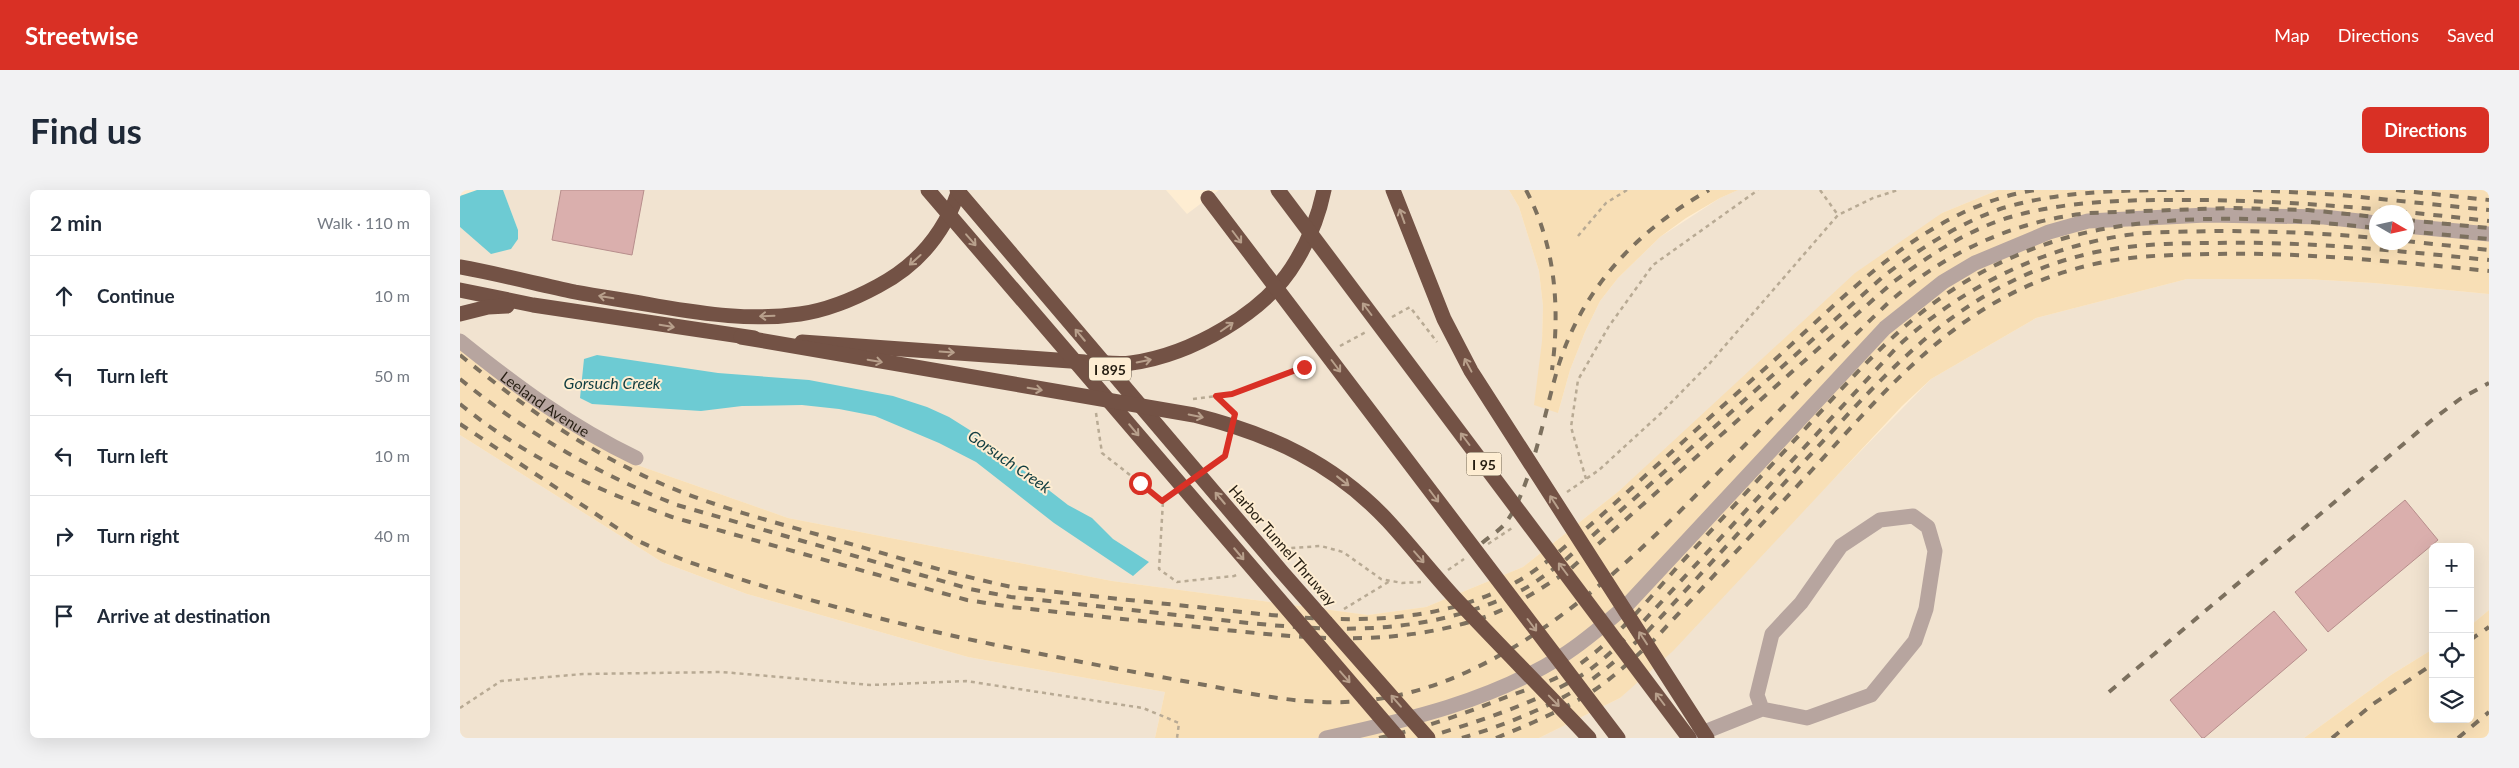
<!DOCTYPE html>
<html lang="en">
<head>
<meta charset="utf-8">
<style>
	:root { --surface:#fff; --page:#f2f2f3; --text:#1f2937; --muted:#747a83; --line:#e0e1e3; --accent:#d93025 }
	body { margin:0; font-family:Lato,sans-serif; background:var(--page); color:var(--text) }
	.controls { position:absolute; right:15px; bottom:15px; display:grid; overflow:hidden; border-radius:8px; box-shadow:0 5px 20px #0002 }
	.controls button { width:45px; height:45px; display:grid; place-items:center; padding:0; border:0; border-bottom:1px solid var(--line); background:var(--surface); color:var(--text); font:25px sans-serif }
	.compass { position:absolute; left:1909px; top:15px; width:45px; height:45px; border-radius:50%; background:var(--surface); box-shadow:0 5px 20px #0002; rotate:99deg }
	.stop { position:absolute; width:15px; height:15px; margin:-11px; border:4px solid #d93025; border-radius:50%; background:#fff }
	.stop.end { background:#d93025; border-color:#fff; box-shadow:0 1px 5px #0008 }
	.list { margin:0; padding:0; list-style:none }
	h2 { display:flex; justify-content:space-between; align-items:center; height:65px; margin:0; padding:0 20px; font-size:21px }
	h2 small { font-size:16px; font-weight:400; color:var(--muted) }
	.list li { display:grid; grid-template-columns:32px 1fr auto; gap:15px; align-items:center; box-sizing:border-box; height:80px; padding:0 20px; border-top:1px solid var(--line) }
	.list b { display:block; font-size:19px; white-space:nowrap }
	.list em { font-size:16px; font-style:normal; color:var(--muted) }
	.icon { flex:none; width:28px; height:28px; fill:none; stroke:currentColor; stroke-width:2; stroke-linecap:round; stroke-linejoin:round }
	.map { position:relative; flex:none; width:2029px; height:548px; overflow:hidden; border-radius:8px }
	header { display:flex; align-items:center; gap:30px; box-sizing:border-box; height:70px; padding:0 25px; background:var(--accent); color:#fff }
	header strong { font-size:24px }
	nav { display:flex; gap:28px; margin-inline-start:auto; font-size:18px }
	.intro { display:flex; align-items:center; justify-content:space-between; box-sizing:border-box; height:120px; padding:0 30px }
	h1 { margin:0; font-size:35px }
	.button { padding:12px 22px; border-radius:8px; background:var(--accent); color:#fff; font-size:18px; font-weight:700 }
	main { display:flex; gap:30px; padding:0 30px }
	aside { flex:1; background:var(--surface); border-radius:8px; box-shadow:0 5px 20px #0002 }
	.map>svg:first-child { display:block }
</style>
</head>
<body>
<header>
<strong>Streetwise</strong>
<nav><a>Map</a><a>Directions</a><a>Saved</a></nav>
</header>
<div class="intro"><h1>Find us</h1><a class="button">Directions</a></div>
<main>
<aside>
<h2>2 min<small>Walk · 110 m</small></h2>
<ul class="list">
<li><svg class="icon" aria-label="ahead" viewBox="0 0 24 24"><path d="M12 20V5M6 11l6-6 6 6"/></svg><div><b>Continue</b></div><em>10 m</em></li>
<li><svg class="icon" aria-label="left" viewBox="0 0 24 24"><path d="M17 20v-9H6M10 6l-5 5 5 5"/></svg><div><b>Turn left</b></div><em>50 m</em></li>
<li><svg class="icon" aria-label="left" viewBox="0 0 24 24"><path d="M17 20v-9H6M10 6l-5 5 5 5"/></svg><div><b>Turn left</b></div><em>10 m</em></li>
<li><svg class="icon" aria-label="right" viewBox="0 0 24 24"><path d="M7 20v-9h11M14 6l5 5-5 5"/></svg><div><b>Turn right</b></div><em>40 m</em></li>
<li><svg class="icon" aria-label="arrive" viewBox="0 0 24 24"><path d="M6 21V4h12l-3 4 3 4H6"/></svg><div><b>Arrive at destination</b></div></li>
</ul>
</aside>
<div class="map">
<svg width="2029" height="548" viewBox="0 0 2029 548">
	<rect width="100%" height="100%" fill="#feedd2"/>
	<g fill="#f1e3d0">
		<polygon points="43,0 706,0 727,24 759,0 1049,0 1059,17 1079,81 1083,116 1082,151 1098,223 1110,180 1125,142 1140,111 1158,88 1200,47 1260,8 1278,0 1538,0 1482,23 1159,301 1063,377 966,417 908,425 652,391 328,328 177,275 0,150 0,37 5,41 58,40"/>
		<polygon points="1727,89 1846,89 1914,93 2029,104 2029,420 2010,436 2010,357 1973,357 1973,459 1931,485 1844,548 1079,548 1160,508 1471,189 1576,128"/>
		<polygon points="0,245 202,372 287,404 508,467 705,502 695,548 0,548"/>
	</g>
	<g fill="#f8dfb6" fill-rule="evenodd">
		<polygon points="1049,0 1278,0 1260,8 1226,28 1200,47 1158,88 1140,111 1125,142 1110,180 1098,223 1074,215 1082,151 1083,116 1079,81 1059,17"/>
		<path d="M 1538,0 L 2029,0 L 2029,104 L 1914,93 L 1846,89 L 1727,89 L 1576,128 L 1471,189 L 1442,216 L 1213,461 L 1160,508 L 1079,548 L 695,548 L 705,502 L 508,467 L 287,404 L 202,372 L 0,245 L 0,150 L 177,275 L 328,328 L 652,391 L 908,425 L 966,417 L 1063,377 L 1159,301 L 1395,83 L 1482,23 ZM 1916,22 L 1946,22 L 1946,52 L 1916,52 Z"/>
		<polygon points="2029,420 2029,546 2026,548 1844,548 1931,485 1973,459 1973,529 2010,529 2010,436"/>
	</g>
	<g fill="#6dcbd3">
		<polygon points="17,0 43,0 58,40 58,49 51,59 31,64 0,37 0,6"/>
		<polygon points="137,165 258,183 349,190 433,206 467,217 489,227 516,244 608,315 632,328 653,349 689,372 673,386 594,333 516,272 479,253 415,226 379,219 342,215 282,216 241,221 132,214 120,208 124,169"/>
	</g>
	<g fill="#daafad" stroke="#b78e8c">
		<polygon points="101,0 184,0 172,65 92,50"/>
		<polygon points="1945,310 1978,350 1868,442 1835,402"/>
		<polygon points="1814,421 1847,460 1744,548 1742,548 1710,510"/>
	</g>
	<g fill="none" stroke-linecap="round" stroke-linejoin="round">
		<g stroke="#b8aa94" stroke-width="2.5" stroke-dasharray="4 4" stroke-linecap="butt">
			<polyline points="1360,0 1378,25"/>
			<polyline points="1118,46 1146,13 1167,0"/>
			<polyline points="932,127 950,117 977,152"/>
			<polyline points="880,156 906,142"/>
			<polyline points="756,206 769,218"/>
			<polyline points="733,209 773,204 854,171"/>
			<polyline points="636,223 642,263 703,311 699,379 717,392 774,386 779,384"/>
			<polyline points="750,277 765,266 769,250"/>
			<polyline points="1126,289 1111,237 1118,190 1149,136 1193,75 1298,0"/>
			<polyline points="1107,302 1139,280 1199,225 1250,173 1378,25 1413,8 1438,0"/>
			<polyline points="703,311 711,305"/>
			<polyline points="1028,354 1052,338"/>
			<polyline points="824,361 830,358 861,356 883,362 921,389 942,393 961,392"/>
			<polyline points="988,380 1004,369"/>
			<polyline points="884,419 930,391"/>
			<polyline points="0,518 41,491 123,484 262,482 411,495 506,491 683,518 719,533 717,548"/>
		</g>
		<g stroke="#b7a59f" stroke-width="15">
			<polyline points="1946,36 2029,44"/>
			<path id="s1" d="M 0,151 C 56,196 111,237 176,268"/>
			<polyline points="1232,547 1302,519 1347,528 1411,505 1455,451 1466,419 1475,361 1468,337 1453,326 1420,330 1381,356 1341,413 1312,444 1297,505 1302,519"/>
			<path d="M 866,548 C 948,530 1031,511 1102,466 C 1126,451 1147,432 1168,414 L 1425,138 L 1483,92 L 1515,73 L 1589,42 L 1628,31 L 1746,25 L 1864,27 L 1916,33"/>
		</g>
		<g stroke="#735245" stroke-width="15">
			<path d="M 0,77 C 39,84 77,94 115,102 C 142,107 170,111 197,116 C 245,124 292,131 340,124 C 368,120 394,109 418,96 C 458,75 485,42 499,0"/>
			<polyline points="0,100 73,115 294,148"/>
			<polyline points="0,124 28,117 47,116"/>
			<path d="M 342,152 L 625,172 C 640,172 657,175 671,173 C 730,165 806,123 836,71 C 849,50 859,24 864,0"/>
		</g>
		<g stroke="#7c705e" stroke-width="4" stroke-dasharray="9 9" stroke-linecap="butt">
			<path d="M 1066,0 C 1096,57 1100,118 1092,180"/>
			<polyline points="1793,0 1881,5 2029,20"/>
			<polyline points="1936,0 2029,10"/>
			<polyline points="1946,30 2029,38"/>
			<polyline points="1946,41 2029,49"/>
			<polyline points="1946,51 2029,60"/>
			<path d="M 0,165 C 55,210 112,251 176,282 C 240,314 312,331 380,351 C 437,367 494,385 552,397 C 614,404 676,411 737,417 C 845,429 961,446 1060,390 C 1087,374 1111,351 1135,331 C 1193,279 1251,226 1310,174 C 1388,104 1467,17 1575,0"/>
			<path d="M 0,189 C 66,243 138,284 217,315 L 510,399 L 551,407 C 618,414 684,421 751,429 C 863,441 957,451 1062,400 C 1076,393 1090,381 1103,372 L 1425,85 C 1461,58 1498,34 1540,19 C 1601,0 1669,0 1732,0"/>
			<path d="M 0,214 C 62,265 136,300 212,327 L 507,410 L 551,417 C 616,424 682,431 747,438 C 843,448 932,459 1025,427 C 1055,416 1082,398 1108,381 L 1432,93 C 1467,67 1504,42 1547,28 C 1600,12 1656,10 1712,10 C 1818,9 1923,19 2029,31"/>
			<path d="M 0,234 L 172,348 C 226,374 282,390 340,407 C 425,431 510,451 597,467 C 646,477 696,486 745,495 C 797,505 848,516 901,511 C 1053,498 1184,359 1285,255 C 1332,208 1379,160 1427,114 C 1484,63 1553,31 1629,23 L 1769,18 L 1848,20 L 1916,27"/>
			<path d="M 1022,353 C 1029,347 1037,342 1043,336 C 1070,306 1086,215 1099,174 C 1124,96 1178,40 1249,0"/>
			<polyline points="2010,450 2029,437"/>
			<polyline points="1649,502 1972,230 2000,209 2029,193"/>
			<path d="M 919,548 C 965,538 1006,523 1049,506 C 1071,498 1095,491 1114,478 C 1156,450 1187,411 1220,374 C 1262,329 1303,284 1345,239 C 1422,154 1480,89 1592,52 C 1690,20 1815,27 1916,38"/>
			<path d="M 965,548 C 1016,532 1071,515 1117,488 C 1141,474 1161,452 1181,434 L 1439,155 C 1503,97 1581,58 1667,45 C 1697,41 1728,42 1758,41 C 1811,41 1864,43 1916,48"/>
			<path d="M 1002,548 C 1042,536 1091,517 1125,494 C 1148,479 1167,460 1187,442 C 1238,387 1289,332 1339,277 C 1429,181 1500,92 1636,62 C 1676,54 1715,53 1755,53 C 1848,51 1938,61 2029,70"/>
			<path d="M 1036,548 C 1068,535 1101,521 1130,503 C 1153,488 1173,469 1193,451 C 1246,394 1299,337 1352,280 C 1438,187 1507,101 1639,73 C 1676,65 1714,65 1752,64 C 1845,62 1937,72 2029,81"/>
			<polyline points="1872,548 1913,514 1973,474"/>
			<polyline points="1998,548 2029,522"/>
		</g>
		<g stroke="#735245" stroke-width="15">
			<polyline points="468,0 938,548"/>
			<polyline points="497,0 822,382 968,548"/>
			<polyline points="818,0 1229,548"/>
			<polyline points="933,0 984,129 1011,181 1247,548"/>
			<polyline points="748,8 1158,548"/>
			<path d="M 281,147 L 734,225 C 810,244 874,273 928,331 C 951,356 972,383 995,408 C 1039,455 1085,501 1129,548"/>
		</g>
	</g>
	<defs><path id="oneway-shaft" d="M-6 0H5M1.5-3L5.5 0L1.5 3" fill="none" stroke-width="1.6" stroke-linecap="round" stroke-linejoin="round" transform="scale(1.25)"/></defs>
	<g stroke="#b8a08c">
		<use href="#oneway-shaft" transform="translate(942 26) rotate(-110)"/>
		<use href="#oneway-shaft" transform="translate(777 47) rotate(53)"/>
		<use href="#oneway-shaft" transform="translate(511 50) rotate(49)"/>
		<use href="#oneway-shaft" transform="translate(455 70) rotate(138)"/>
		<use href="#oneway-shaft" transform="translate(146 107) rotate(-170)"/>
		<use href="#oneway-shaft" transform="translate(907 119) rotate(-127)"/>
		<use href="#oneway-shaft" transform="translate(307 126) rotate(178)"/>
		<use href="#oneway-shaft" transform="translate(207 136) rotate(9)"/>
		<use href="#oneway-shaft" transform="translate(767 137) rotate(-35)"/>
		<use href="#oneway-shaft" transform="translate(620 145) rotate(-130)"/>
		<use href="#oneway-shaft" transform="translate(487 162) rotate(4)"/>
		<use href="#oneway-shaft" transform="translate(415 171) rotate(10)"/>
		<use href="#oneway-shaft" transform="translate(684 171) rotate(-11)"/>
		<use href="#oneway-shaft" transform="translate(1008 175) rotate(-118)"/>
		<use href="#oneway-shaft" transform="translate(876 176) rotate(53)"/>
		<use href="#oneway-shaft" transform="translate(575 199) rotate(9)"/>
		<use href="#oneway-shaft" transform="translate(736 226) rotate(12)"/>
		<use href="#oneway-shaft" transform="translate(674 240) rotate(50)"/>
		<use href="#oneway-shaft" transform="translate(1005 249) rotate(-127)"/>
		<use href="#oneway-shaft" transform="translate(883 291) rotate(38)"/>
		<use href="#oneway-shaft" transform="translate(974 306) rotate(53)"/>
		<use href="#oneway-shaft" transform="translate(760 308) rotate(-130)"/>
		<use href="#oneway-shaft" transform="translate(1094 312) rotate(-123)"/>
		<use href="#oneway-shaft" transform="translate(779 364) rotate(50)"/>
		<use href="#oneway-shaft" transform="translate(959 367) rotate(49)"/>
		<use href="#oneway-shaft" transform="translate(1103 379) rotate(-127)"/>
		<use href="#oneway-shaft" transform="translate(1072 435) rotate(53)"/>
		<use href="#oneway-shaft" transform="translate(1183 448) rotate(-123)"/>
		<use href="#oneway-shaft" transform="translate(885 487) rotate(49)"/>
		<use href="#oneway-shaft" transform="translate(1200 509) rotate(-127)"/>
		<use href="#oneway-shaft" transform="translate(936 511) rotate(-131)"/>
		<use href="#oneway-shaft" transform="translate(1094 511) rotate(46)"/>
	</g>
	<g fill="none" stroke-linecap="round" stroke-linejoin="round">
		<polyline stroke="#d93025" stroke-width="6" points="680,293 702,311 765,266 775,224 756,206 772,204 844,177"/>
	</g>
	<g text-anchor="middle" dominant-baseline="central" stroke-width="4" stroke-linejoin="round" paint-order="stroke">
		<g fill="#feedd2" stroke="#665b4b" stroke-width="1">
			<rect x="629" y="167.5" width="42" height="23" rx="4"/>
			<rect x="1006.5" y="262.5" width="35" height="23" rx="4"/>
		</g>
		<g font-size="14" font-weight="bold" fill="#251d11">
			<text x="650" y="179">I 895</text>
			<text x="1024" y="274">I 95</text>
		</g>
		<g font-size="15" fill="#251d11" stroke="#feedd2">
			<text stroke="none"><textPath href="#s1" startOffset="106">Leeland Avenue</textPath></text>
			<text transform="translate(823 355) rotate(49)">Harbor Tunnel Thruway</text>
		</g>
		<g font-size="16" font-style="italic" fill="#103d40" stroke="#feedd2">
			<text x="152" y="192">Gorsuch Creek</text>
			<text transform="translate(550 271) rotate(35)">Gorsuch Creek</text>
		</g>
	</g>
</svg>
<div class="controls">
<button>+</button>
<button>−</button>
<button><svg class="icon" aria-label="locate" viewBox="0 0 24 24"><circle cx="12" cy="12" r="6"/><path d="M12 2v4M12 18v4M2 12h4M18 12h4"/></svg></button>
<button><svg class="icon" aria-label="layers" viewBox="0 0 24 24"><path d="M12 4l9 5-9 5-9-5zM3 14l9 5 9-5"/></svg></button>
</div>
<svg class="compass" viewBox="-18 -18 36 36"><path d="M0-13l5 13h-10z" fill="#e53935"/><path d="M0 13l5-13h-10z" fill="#747a83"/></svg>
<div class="stop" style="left:680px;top:293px"></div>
<div class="stop end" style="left:844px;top:177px"></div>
</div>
</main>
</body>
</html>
